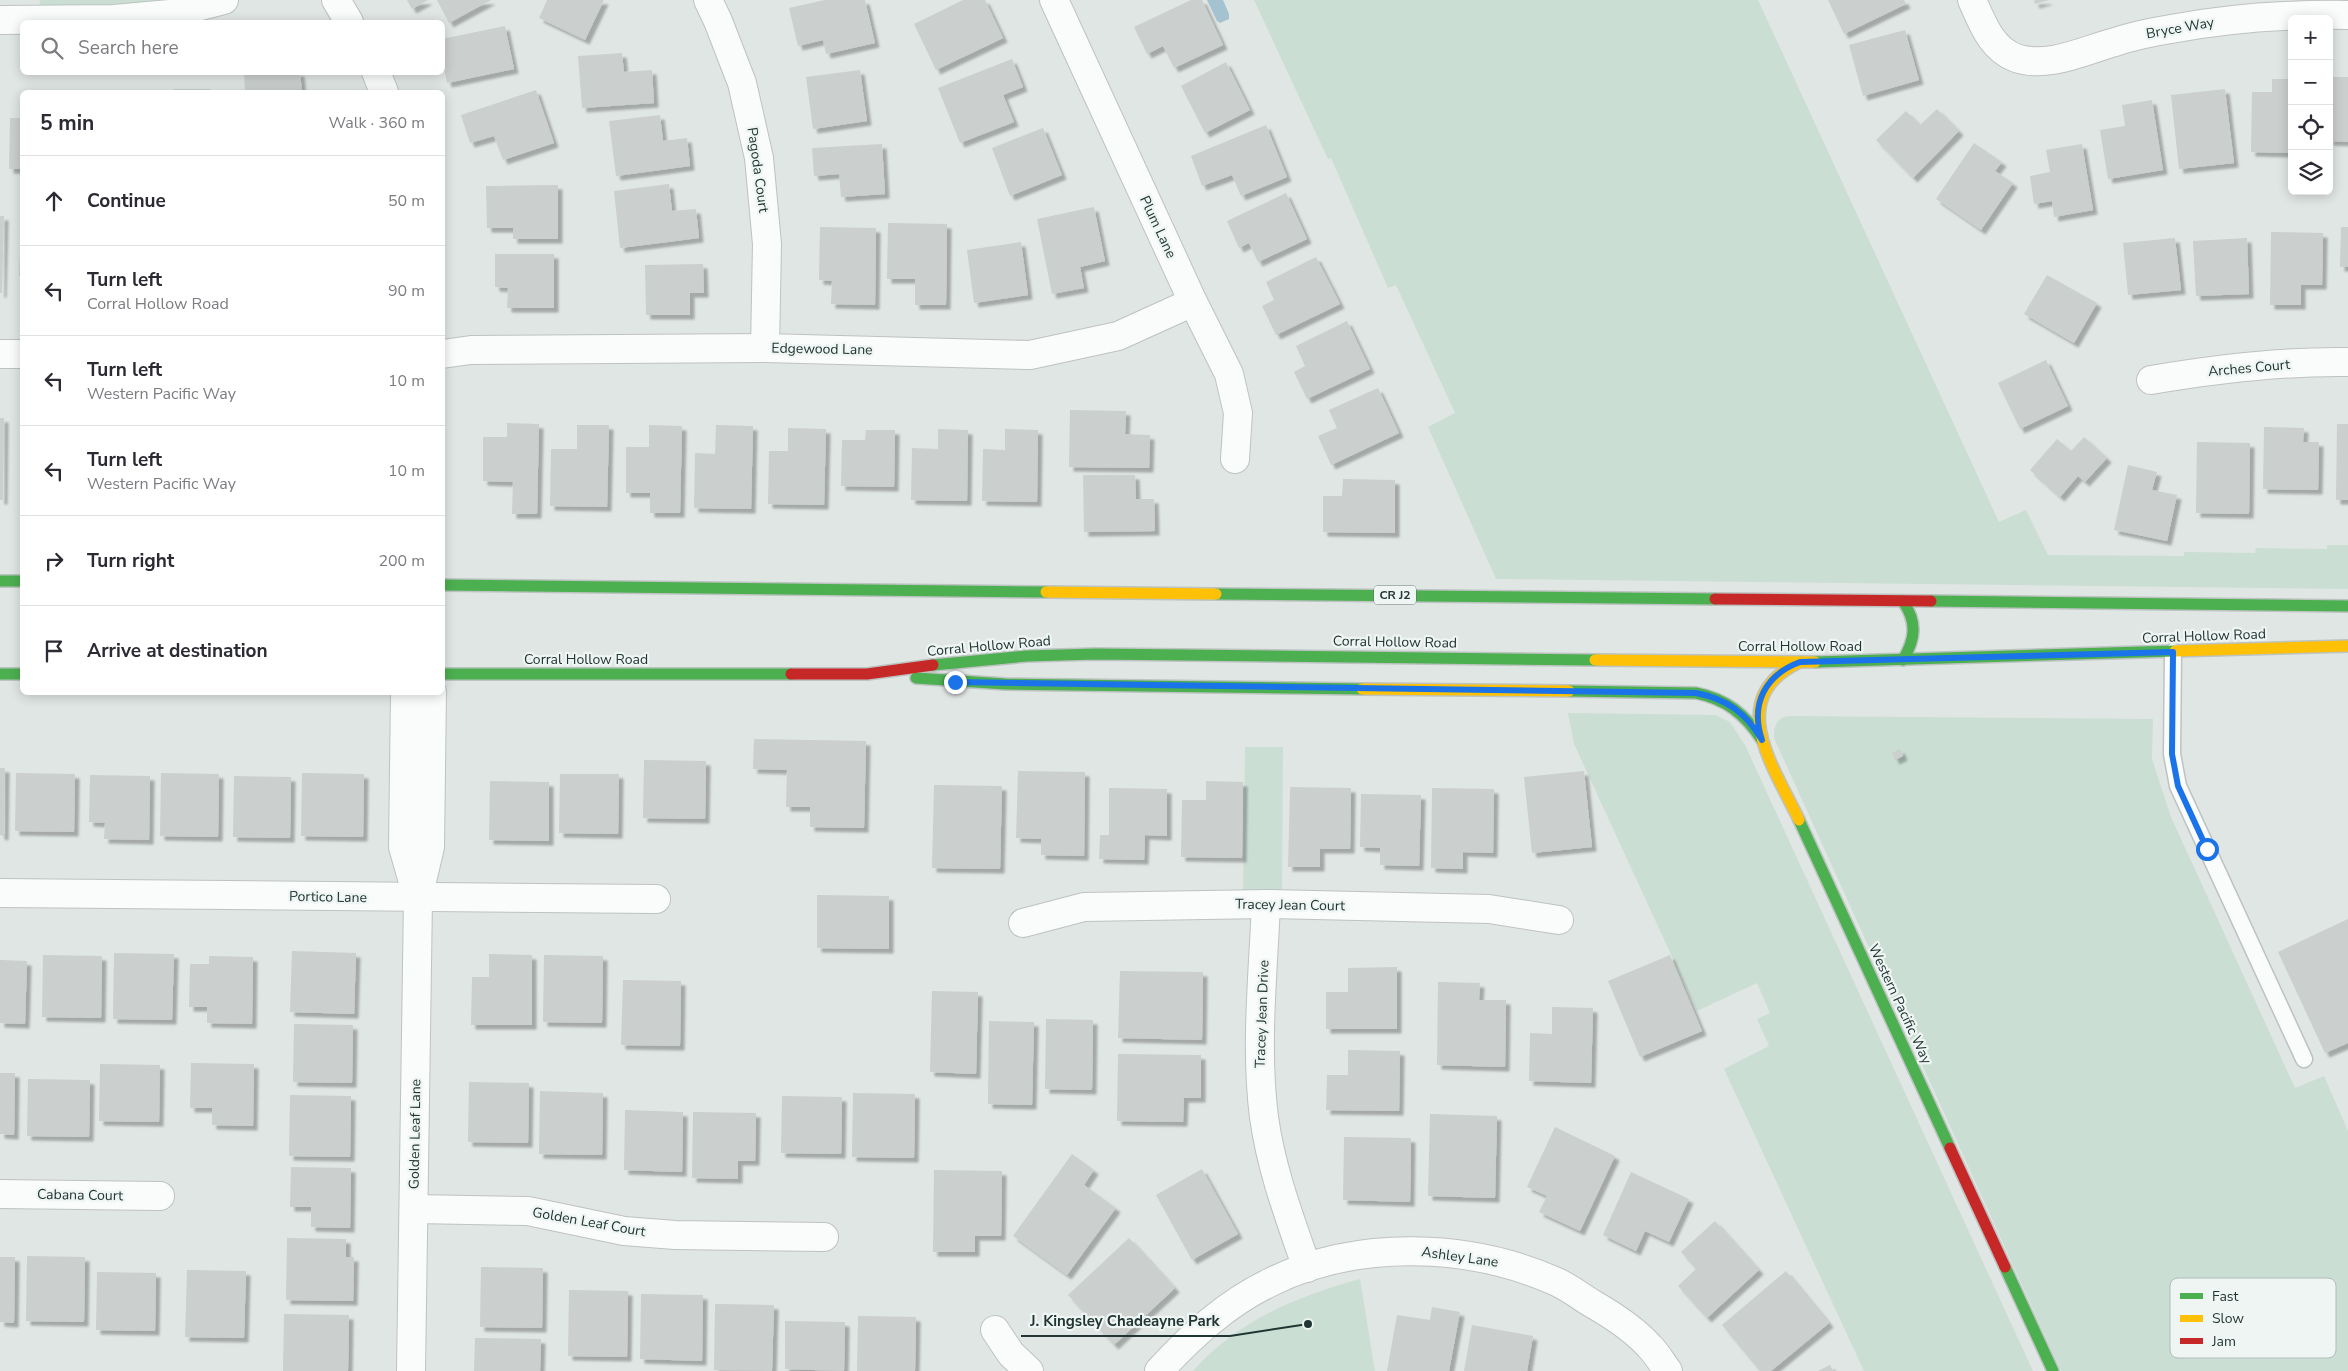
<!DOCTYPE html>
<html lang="en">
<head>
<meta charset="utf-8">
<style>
	:root { --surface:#fff; --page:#f2f2f3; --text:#2b2b33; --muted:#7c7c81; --line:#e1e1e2 }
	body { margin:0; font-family:"Nunito Sans",sans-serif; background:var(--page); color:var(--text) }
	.controls { position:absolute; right:15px; top:15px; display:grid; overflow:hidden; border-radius:8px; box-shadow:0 2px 12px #0003 }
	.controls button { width:45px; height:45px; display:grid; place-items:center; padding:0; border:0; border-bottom:1px solid var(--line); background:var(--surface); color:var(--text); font:25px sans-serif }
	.stop { position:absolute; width:15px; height:15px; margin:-11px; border:4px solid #1a73e8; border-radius:50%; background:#fff }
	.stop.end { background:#1a73e8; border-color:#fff; box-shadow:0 1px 5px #0008 }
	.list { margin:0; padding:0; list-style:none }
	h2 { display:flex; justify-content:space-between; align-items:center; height:65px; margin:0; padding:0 20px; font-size:21px }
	h2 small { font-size:16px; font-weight:400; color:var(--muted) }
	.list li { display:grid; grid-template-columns:32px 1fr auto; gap:15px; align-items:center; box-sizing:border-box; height:90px; padding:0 20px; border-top:1px solid var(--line) }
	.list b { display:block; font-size:19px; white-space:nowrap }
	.list p { margin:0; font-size:16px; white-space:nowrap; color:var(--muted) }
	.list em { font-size:16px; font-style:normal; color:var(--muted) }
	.icon { flex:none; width:28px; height:28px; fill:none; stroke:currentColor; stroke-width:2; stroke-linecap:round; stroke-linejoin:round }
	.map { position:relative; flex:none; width:2348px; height:1371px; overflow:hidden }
	.search { position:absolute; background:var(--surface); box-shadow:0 2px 12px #0003; left:20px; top:20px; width:425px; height:55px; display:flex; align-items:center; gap:12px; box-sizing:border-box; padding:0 18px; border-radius:8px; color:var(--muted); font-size:19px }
	.panel { position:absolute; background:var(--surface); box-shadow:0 2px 12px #0003; left:20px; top:90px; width:425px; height:605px; border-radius:8px }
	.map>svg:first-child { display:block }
</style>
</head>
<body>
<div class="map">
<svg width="2348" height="1371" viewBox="0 0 2348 1371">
	<defs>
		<filter id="shadow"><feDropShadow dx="4.5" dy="4.5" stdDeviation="1" flood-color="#0004"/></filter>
	</defs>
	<rect width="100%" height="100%" fill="#e0e6e4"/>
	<g fill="#caded4">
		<polygon points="40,0 179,0 150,5 39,9"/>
		<polygon points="1254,0 1758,0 1999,522 2026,510 2048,555 2184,556 2184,552 2255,553 2256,548 2327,549 2327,545 2348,545 2348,589 1496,579 1428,427 1455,413 1396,285 1388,288 1331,158 1328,159"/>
		<polygon points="1568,713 1715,715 1730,722 1745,745 2033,1371 1864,1371 1724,1069 1769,1046 1757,1019 1770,1013 1757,983 1697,1011 1574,744"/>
		<path d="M 1790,716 L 2153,719 L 2152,759 L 2171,817 L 2295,1088 L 2324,1076 L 2348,1131 L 2348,1371 L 2061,1371 L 1774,738 C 1774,726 1776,717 1790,716 Z"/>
		<polygon points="1245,747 1283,747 1282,896 1243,895"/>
		<path d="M 1360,1279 L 1375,1371 L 1193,1371 C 1237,1321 1297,1296 1360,1279 Z"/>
	</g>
	<polygon fill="#a4c2d0" points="1207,0 1223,0 1229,14 1229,19 1220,23 1217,21"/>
	<g fill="#cbcfce" filter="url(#shadow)">
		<polygon points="407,0 428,0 412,9"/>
		<polygon points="437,0 491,0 449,23"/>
		<polygon points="547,0 604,0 585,40 539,18"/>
		<polygon points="825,0 865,0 875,43 826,54 823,40 798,46 789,8"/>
		<polygon points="963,0 985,0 1003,38 936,70 914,24"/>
		<polygon points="1191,0 1202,0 1223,45 1174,68 1163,46 1147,54 1134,27"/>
		<polygon points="1828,0 1904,0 1906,4 1844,34"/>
		<polygon points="2034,0 2049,0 2035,4"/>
		<polygon points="505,26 514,69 447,83 442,59 442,39"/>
		<polygon points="1905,30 1919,80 1863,96 1849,45"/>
		<polygon points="622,53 624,72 652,70 654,103 582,108 578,56"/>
		<polygon points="1012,59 1023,87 1003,95 1014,122 960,143 938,88"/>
		<polygon points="1226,62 1250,110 1205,133 1181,86"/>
		<polygon points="860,70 867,121 813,129 806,77"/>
		<polygon points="244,72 300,72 302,92 245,92"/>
		<polygon points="2329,77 2348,77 2348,142 2329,141"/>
		<polygon points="2272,79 2292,79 2292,153 2251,152 2252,92 2272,92"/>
		<rect x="174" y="89" width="36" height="3"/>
		<polygon points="2225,89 2234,163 2179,169 2171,95"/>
		<polygon points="536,90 554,143 503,160 494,136 470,143 461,115"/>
		<polygon points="2152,100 2163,170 2108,179 2100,130 2125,126 2122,105"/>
		<polygon points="1937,109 1959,131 1913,178 1876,140 1906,111 1920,125"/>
		<polygon points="660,115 663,141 687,138 690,166 616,176 609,121"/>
		<polygon points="10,118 22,118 22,169 9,169"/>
		<polygon points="1266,125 1287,177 1241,196 1232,175 1202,186 1191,156"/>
		<polygon points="1043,128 1062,175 1010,196 992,148"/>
		<polygon points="1974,143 2002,162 1995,171 2013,183 1981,230 1936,199"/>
		<polygon points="882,144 885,194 841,197 839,174 814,176 812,148"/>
		<polygon points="2082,144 2093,210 2054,217 2052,201 2034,204 2030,176 2050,172 2046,150"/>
		<polygon points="669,184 672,211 696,209 699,238 620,248 614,191"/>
		<polygon points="558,185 558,239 513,239 513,228 487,228 486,186"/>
		<polygon points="1286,193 1307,239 1258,262 1249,243 1239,248 1227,221"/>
		<polygon points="1094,207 1105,261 1080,267 1084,288 1052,294 1037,219"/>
		<polygon points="0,216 4,216 2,293 0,293"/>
		<polygon points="888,223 947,224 946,305 915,305 915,279 887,279"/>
		<polygon points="820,227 876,228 875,305 831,304 832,281 819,280"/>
		<polygon points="2341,227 2348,227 2348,267 2340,267"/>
		<polygon points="2271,232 2323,233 2322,285 2301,285 2301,305 2270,305"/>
		<polygon points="21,234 22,234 22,276 19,276"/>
		<polygon points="2175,238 2181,290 2128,295 2123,243"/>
		<polygon points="2247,238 2249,294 2196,296 2193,241"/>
		<polygon points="1021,242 1028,295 974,303 967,250"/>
		<polygon points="495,254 554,254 554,308 507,308 508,288 495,287"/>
		<polygon points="1316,257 1340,304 1276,335 1262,306 1274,300 1266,282"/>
		<polygon points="703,264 704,293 690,293 690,315 646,315 645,265"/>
		<polygon points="2047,275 2097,303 2074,343 2024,314"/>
		<polygon points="1347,321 1370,369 1307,399 1294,372 1305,366 1296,346"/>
		<polygon points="2046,360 2068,406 2020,429 1998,383"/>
		<polygon points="1378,388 1399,433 1331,465 1318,436 1337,428 1329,410"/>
		<polygon points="1070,410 1126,411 1125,434 1150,435 1149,468 1069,467"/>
		<polygon points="0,418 4,418 3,500 0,500"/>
		<polygon points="507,423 539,424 537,514 512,514 513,482 483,481 483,437 507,437"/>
		<polygon points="2337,424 2348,424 2348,500 2336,500"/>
		<polygon points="577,425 609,425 607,507 550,506 551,449 577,449"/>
		<polygon points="649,425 682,426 680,513 650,513 650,493 626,493 626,447 649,447"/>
		<polygon points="716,425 753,426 751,509 694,508 695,453 715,454"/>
		<polygon points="2264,427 2304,428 2303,442 2319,442 2318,490 2263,489"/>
		<polygon points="788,428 826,429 824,505 768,504 769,451 788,451"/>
		<polygon points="938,429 968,430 967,501 911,500 912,448 938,449"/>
		<polygon points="1005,429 1038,430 1037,502 982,501 983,449 1005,450"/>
		<polygon points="866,430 895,430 894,487 841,486 842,440 865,440"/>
		<polygon points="2084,437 2107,458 2085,482 2078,476 2060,497 2030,470 2057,439 2071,451"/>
		<polygon points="2197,442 2250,443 2249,514 2196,513"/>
		<polygon points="2128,465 2157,472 2152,490 2177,495 2167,541 2114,530"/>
		<polygon points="1083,475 1135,475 1136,499 1154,499 1155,531 1084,532"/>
		<polygon points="1343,479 1395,480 1395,533 1323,532 1323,496 1342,496"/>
		<polygon points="754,739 866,741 864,828 810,827 810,807 786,807 787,770 753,769"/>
		<polygon points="1900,749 1903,756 1895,760 1892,753"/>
		<polygon points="644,760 706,761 705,819 643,818"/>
		<polygon points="0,768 5,768 4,836 0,835"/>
		<polygon points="1018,771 1085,772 1084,856 1041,855 1041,839 1016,838"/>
		<polygon points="1584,771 1592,847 1532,853 1524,777"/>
		<polygon points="16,773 75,774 74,832 15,831"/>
		<polygon points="161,773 219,774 218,837 160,836"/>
		<polygon points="302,773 364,774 363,837 301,836"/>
		<polygon points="560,774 619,774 618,834 559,833"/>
		<polygon points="90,775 150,776 149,840 104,839 105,823 89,822"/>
		<polygon points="234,776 291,777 290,838 233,837"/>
		<polygon points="490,781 549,782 549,841 489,840"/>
		<polygon points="1206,781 1243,782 1242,858 1181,857 1182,800 1206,800"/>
		<polygon points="934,785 1002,786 1000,869 932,868"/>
		<polygon points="1290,787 1351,788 1350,849 1320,849 1320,867 1288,867"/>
		<polygon points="1109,788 1167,789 1167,836 1145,835 1144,860 1099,859 1100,835 1109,835"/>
		<polygon points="1432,788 1494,789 1493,853 1463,852 1463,869 1431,868"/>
		<polygon points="1361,794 1421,795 1419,866 1380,865 1380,848 1360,847"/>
		<polygon points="817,895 889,896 889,949 817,948"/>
		<polygon points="2348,919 2348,1043 2325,1053 2278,952"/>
		<polygon points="292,951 356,953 354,1014 290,1012"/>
		<polygon points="114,953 174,954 172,1020 113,1019"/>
		<polygon points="489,954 532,955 532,1025 471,1025 472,977 489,977"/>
		<polygon points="43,955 102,956 101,1018 42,1017"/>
		<polygon points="544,955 603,956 602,1023 543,1022"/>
		<polygon points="1670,955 1702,1031 1640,1057 1608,981"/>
		<polygon points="209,956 253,957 252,1024 207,1023 207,1007 189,1007 190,964 209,964"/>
		<polygon points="0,960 27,961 25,1024 0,1023"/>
		<polygon points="1397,967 1397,1029 1326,1029 1326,992 1348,992 1348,968"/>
		<polygon points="1120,971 1203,972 1202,1040 1118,1038"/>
		<polygon points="623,980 681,981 680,1046 621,1045"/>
		<polygon points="1438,982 1480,983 1479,1000 1506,1000 1505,1067 1437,1065"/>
		<polygon points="932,991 978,992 976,1074 930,1072"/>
		<polygon points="1552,1007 1593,1008 1591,1083 1529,1081 1530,1033 1552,1034"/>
		<polygon points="1046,1019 1093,1020 1092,1090 1045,1089"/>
		<polygon points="989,1021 1034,1022 1032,1105 988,1104"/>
		<polygon points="294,1024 353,1025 352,1083 293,1082"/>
		<polygon points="1348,1050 1400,1051 1399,1111 1326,1110 1327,1075 1348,1075"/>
		<polygon points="1118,1054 1201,1055 1201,1098 1184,1098 1183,1122 1117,1121"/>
		<polygon points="191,1063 254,1064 253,1126 212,1125 212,1108 190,1108"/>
		<polygon points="100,1064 160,1065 159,1122 99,1121"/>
		<polygon points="0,1073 15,1073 14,1135 0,1134"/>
		<polygon points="28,1079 90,1080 89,1137 27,1136"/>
		<polygon points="469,1082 529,1083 528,1143 468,1142"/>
		<polygon points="540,1091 603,1093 602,1155 539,1154"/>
		<polygon points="853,1093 915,1094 914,1158 852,1157"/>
		<polygon points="290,1095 351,1096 350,1157 289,1156"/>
		<polygon points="782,1096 842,1097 841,1154 781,1153"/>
		<polygon points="625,1110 683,1112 682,1172 624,1170"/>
		<polygon points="693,1112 756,1113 755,1161 738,1161 738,1179 692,1178"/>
		<polygon points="1430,1114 1497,1116 1495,1198 1428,1196"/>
		<polygon points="1555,1127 1615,1156 1580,1231 1539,1212 1547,1196 1527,1187"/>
		<polygon points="1344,1137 1411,1138 1410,1202 1343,1200"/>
		<polygon points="1072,1154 1094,1170 1084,1185 1116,1208 1067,1275 1013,1236"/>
		<polygon points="291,1167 351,1168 350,1228 311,1227 311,1207 290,1207"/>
		<polygon points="1202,1169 1238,1234 1192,1260 1156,1195"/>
		<polygon points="934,1170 1002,1171 1001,1236 975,1236 975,1252 933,1252"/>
		<polygon points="1631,1172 1689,1199 1669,1242 1645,1231 1636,1251 1603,1235"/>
		<polygon points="1715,1221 1759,1270 1707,1318 1678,1286 1696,1269 1681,1252"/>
		<polygon points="287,1238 346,1239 346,1257 354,1257 353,1301 286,1300"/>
		<polygon points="1129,1238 1175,1288 1114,1345 1068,1295"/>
		<polygon points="27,1256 85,1257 84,1322 26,1321"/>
		<polygon points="0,1257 15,1257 14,1323 0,1322"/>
		<polygon points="481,1267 543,1268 542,1328 480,1327"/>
		<polygon points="187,1270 246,1271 244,1338 185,1337"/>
		<polygon points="1786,1271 1829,1323 1771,1371 1760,1371 1722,1325"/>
		<polygon points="97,1272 156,1273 155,1331 96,1330"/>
		<polygon points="569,1290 628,1291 627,1357 568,1356"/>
		<polygon points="641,1294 703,1295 702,1361 640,1359"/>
		<polygon points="715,1304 774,1305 772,1371 714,1370"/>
		<polygon points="1432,1307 1460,1312 1449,1371 1387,1371 1397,1315 1430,1320"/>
		<polygon points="284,1314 349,1315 348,1371 283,1371"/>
		<polygon points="858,1316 916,1317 915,1371 857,1371"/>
		<polygon points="785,1321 845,1322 844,1371 785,1369"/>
		<polygon points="1472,1325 1533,1336 1527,1371 1464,1371"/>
		<polygon points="475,1338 541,1339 540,1371 474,1371"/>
		<polygon points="1830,1365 1833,1371 1818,1371"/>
	</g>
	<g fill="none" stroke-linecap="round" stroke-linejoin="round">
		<g stroke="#bdc3c1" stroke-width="19">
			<polyline id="lane" points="2173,652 2172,754 2178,786 2304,1059"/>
		</g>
		<g stroke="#bdc3c1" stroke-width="30">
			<g id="street">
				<polyline points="336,0 349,22"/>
				<polyline points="708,0 718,21 742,83 759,158 767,244 765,348"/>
				<polyline points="1054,0 1193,302 1229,374 1238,413 1235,459"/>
				<path d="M 1972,0 C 1982,22 1991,49 2016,58 C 2048,69 2085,50 2115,42 C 2133,36 2152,32 2171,29 C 2230,18 2288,14 2348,15"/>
				<polyline points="0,20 114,19 170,14 224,0"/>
				<polyline points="376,72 384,92"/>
				<polyline points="0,354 22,354"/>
				<polyline points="442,354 471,350 765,348 1030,355 1118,336 1193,302"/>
				<path d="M 2151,380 C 2216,369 2282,361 2348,362"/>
				<polyline points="405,692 403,847 417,896"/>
				<polyline points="0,893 656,899"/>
				<path d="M 1266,904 C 1263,975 1255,1047 1264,1117 C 1271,1169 1290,1219 1307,1268"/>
				<polyline points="1023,923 1084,907 1266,904 1489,909 1559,920"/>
				<polyline points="0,1194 160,1196"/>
				<polyline points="414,1209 528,1211 624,1231 675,1235 824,1237"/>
				<polyline points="995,1330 1011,1354 1029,1371"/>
				<polyline points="411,1371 418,898 430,847 432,692"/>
				<path d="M 1159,1371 C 1192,1335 1227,1303 1271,1282 C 1358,1239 1470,1243 1557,1282 C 1570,1288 1581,1297 1593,1304 C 1612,1315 1635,1330 1650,1347 C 1657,1354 1662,1363 1668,1371"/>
			</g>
		</g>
		<g stroke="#bcc3c1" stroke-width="14">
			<g id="fast">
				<polyline points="0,581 22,581"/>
				<polyline points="442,585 1046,592"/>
				<polyline points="1216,594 1715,599"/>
				<path d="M 1903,601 C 1917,622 1916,638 1903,660"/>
				<polyline points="1931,601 2348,606"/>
				<polyline points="1815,662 2175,651"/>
				<polyline points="933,665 1027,656 1096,654 1595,660"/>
				<polyline points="0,674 22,674"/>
				<polyline points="442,674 791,674"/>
				<polyline points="916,678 1005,684 1362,689"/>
				<path d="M 1569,691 L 1696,693 C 1726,699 1745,714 1762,740"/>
				<polyline points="1799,820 1950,1148"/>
				<polyline points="2005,1267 2053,1371"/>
			</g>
		</g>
		<g stroke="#bcc3c1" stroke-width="14">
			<g id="slow">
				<polyline points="1046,592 1216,594"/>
				<polyline points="2175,651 2348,646"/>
				<polyline points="1595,660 1815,662"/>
				<polyline points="1362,689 1569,691"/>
				<path d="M 1799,820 C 1774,767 1723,698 1800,662"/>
			</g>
		</g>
		<g stroke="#bcc3c1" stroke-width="14">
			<g id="jam">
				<polyline points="1715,599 1931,601"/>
				<polyline points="791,674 867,674 933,665"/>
				<polyline points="1950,1148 2005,1267"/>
			</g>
		</g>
		<use href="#lane" stroke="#fafbfb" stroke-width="16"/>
		<use href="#street" stroke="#fafbfb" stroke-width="28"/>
		<use href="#fast" stroke="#4caf50" stroke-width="11"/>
		<use href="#slow" stroke="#ffc107" stroke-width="11"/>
		<use href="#jam" stroke="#c62828" stroke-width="11"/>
	</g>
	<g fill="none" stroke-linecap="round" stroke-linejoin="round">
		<path stroke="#1a73e8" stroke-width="6" d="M 955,682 L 1696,693 C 1727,699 1746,713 1762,740 C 1750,704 1765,675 1800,662 L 2173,652 L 2172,754 L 2178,786 L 2207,849"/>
	</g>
	<g text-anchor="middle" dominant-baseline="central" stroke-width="4.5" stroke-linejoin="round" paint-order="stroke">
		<rect fill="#eef5f3" stroke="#5e6f6d" stroke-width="1" x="1374" y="585.5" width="42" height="19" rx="4"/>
		<g font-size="12" font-weight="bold" fill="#213634">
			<text x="1395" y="595">CR J2</text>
		</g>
		<g font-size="14" fill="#213634" stroke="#eef5f3">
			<text transform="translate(2180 28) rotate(-10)">Bryce Way</text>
			<text transform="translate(758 170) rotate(82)">Pagoda Court</text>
			<text transform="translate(1158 227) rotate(65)">Plum Lane</text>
			<text transform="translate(822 349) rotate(1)">Edgewood Lane</text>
			<text transform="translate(2249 368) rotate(-5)">Arches Court</text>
			<text transform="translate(2204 636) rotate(-2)">Corral Hollow Road</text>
			<text transform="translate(1395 642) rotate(1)">Corral Hollow Road</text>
			<text transform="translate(989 646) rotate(-5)">Corral Hollow Road</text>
			<text x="1800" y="646">Corral Hollow Road</text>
			<text x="586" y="659">Corral Hollow Road</text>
			<text transform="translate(328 897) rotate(1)">Portico Lane</text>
			<text transform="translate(1290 905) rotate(1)">Tracey Jean Court</text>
			<text transform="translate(1900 1004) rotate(65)">Western Pacific Way</text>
			<text transform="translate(1262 1014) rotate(-88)">Tracey Jean Drive</text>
			<text transform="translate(415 1134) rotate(-89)">Golden Leaf Lane</text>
			<text transform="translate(80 1195) rotate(1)">Cabana Court</text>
			<text transform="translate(589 1222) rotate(10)">Golden Leaf Court</text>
			<text transform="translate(1460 1257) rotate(8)">Ashley Lane</text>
		</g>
	</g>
	<rect x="2170" y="1278" width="166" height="80" rx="8" fill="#eef5f3" stroke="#b0bcba" stroke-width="1"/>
	<rect x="2180" y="1293" width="23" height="6" fill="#4caf50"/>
	<rect x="2180" y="1315" width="23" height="7" fill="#ffc107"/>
	<rect x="2180" y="1338" width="23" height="6" fill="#c62828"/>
	<g font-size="14" fill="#213634">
		<text x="2212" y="1301">Fast</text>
		<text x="2212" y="1323">Slow</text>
		<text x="2212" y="1346">Jam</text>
	</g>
	<path fill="none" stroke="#213634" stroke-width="2" d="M1308 1324L1230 1336H1021"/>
	<circle fill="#213634" stroke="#eef5f3" stroke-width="2" cx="1308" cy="1324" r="5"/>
	<g font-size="15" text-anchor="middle" font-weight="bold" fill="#213634" stroke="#eef5f3" stroke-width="4.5" stroke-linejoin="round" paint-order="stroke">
		<text x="1125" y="1326">J. Kingsley Chadeayne Park</text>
	</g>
</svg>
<div class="controls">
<button>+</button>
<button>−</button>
<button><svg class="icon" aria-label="locate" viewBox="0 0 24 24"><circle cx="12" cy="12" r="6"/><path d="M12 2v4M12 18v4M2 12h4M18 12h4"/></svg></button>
<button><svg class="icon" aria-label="layers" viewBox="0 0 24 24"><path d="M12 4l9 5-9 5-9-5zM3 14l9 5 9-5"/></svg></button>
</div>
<div class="stop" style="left:2207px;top:849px"></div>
<div class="stop end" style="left:955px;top:682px"></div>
<div class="search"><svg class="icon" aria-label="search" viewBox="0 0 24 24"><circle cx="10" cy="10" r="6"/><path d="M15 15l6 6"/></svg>Search here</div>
<section class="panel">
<h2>5 min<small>Walk · 360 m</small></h2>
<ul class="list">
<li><svg class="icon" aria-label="ahead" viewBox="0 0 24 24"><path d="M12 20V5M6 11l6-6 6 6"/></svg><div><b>Continue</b></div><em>50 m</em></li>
<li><svg class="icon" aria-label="left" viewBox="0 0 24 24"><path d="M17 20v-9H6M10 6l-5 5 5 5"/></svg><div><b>Turn left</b><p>Corral Hollow Road</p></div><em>90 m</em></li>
<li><svg class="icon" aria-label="left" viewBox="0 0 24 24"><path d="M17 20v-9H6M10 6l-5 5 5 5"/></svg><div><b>Turn left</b><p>Western Pacific Way</p></div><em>10 m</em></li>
<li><svg class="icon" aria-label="left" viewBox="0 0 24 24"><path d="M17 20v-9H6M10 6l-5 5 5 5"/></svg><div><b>Turn left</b><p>Western Pacific Way</p></div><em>10 m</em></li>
<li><svg class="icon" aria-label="right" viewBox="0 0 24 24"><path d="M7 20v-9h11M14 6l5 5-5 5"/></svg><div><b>Turn right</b></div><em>200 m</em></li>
<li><svg class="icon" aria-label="arrive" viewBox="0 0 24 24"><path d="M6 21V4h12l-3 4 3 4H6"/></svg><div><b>Arrive at destination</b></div></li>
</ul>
</section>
</div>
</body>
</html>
